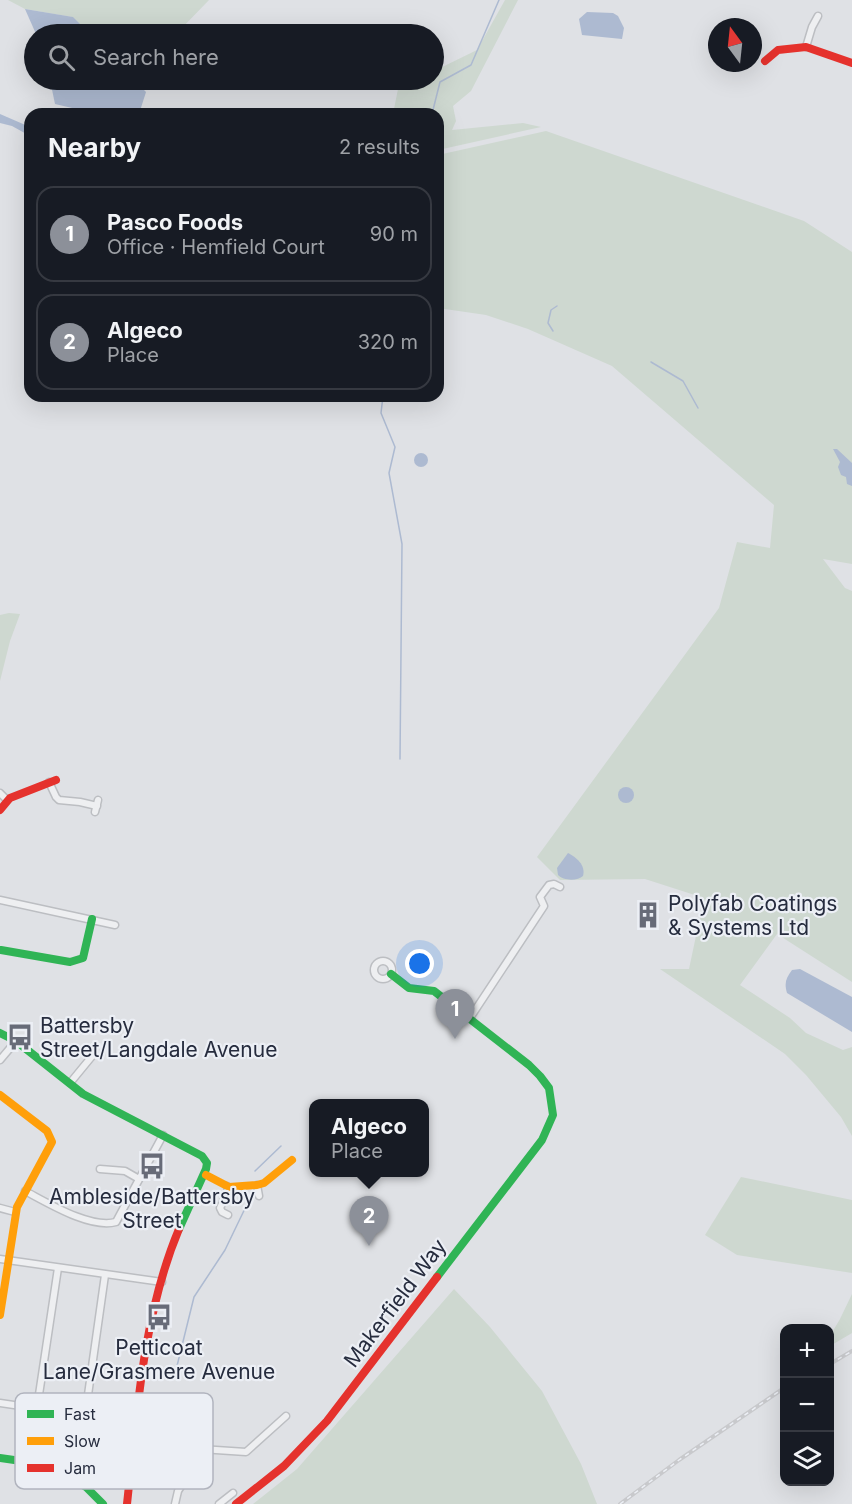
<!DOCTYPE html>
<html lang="en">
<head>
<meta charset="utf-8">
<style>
	:root { --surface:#171b24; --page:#20242c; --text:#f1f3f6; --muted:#9ea1a6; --line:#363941; --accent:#8c9099 }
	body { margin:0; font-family:Inter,sans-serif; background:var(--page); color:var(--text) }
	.controls { position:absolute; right:18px; bottom:18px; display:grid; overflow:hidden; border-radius:12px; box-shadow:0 6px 24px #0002 }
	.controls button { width:54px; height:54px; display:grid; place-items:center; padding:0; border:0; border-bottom:2px solid var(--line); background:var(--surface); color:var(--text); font:30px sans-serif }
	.compass { position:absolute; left:708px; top:18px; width:54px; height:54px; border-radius:50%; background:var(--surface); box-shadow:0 6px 24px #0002; rotate:345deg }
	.you { position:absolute; left:420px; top:964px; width:21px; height:21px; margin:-15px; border:4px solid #fff; border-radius:50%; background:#1a73e8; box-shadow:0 0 0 9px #1a73e833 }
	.badge { display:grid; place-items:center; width:39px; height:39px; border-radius:50%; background:var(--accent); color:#fff; font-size:20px; font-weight:700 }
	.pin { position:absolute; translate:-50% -50px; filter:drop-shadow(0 2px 3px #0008) }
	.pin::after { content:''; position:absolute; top:32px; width:21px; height:18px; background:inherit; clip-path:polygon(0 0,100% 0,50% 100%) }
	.popup { position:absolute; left:309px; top:1099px; width:120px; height:78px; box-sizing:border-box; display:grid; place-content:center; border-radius:12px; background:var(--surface); filter:drop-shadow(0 2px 4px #0005); font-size:20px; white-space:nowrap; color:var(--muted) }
	.popup b { font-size:22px; color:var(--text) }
	.popup::after { content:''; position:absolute; left:50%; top:100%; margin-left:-12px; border:12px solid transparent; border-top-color:var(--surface) }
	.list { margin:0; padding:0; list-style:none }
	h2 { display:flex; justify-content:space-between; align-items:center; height:78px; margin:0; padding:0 24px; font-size:26px }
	h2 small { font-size:20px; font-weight:400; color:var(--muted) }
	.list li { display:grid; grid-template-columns:39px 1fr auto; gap:18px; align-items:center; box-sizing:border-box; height:96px; margin:0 12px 12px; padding:0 12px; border:2px solid var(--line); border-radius:18px }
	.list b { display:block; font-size:22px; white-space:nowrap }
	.list p { margin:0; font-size:20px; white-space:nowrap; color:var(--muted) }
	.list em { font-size:20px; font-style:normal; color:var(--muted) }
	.icon { flex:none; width:33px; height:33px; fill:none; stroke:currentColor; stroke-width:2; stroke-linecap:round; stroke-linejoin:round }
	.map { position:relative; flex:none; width:852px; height:1504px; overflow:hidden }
	.search { position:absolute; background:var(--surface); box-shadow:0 6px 24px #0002; left:24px; top:24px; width:420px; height:66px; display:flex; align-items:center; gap:15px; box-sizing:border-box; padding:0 21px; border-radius:33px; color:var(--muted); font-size:22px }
	.panel { position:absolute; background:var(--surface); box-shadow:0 6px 24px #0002; left:24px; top:108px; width:420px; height:294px; border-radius:18px }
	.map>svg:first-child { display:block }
</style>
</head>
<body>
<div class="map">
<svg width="852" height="1504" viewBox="0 0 852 1504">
	<rect width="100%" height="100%" fill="#dfe1e5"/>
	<g fill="#ced8d0">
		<polygon points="8,0 209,0 176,34 90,34 72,17 25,9"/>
		<polygon points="505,0 518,0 471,91 453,106 456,121 452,130 523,123 541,127 438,150 438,114 393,114 398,89 417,80 434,80 434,71 477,50"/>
		<polygon points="546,131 804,221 852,252 852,564 823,559 845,588 852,591 852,982 777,934 740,985 790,1018 806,1033 843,1050 852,1047 852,1136 841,1117 806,1075 785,1054 660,969 689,969 704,898 645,879 560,880 537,857 719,608 737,542 770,548 774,505 612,366 528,329 486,315 438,308 438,155"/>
		<polygon points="9,613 20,614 10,641 0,681 0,615"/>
		<polygon points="741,1177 852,1200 852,1273 737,1255 705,1235"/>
		<polygon points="454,1289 490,1327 542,1391 581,1464 597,1504 253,1504 297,1469"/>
		<polygon points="852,1294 852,1333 830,1346 830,1336 840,1319"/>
	</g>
	<g fill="#adbad1">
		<polygon points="25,9 73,17 90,34 36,34"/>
		<polygon points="587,12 613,13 618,16 624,28 622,39 582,35 579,19"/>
		<polygon points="50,80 134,80 146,92 139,114 98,114 55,104"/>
		<polygon points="0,114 30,127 30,136 12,126 0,123"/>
		<polygon points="833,449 837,449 852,463 852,486 847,484 846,477 841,475 838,467 840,462"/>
		<circle cx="421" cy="460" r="7"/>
		<circle cx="626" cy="795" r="8"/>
		<path d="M 568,853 C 576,857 586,865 583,876 C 578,881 563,881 558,875 L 557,868 Z"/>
		<path d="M 800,969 L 852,997 L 852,1032 L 787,993 C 784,983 786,978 792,970 Z"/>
	</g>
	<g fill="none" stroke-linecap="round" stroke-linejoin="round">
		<g stroke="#adbad1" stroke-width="1.5">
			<polyline points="432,114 440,82 471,65 499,0"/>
			<polyline points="553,331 548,323 551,310 557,306"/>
			<polyline points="651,362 683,381 698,408"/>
			<polyline points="383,396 381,413 395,447 389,473 402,544 400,759"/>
			<polyline points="255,1171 281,1146"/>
			<polyline points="175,1374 194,1297 225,1250 251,1196"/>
		</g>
		<g stroke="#bcbec2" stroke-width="9">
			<g id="street">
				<polyline points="806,47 812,27 818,16"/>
				<polyline points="49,782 56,797 59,800 80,802 97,806"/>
				<polyline points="0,793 7,800"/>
				<polyline points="95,812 98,800"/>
				<polyline points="0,900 115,925"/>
				<circle cx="383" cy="970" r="9"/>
				<polyline points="470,1018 544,906 540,897 549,885 554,884 560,887"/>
				<polyline points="0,1060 16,1041"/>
				<polyline points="70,1083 93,1055"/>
				<polyline points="100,1169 125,1171 139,1179"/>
				<polyline points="257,1185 259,1196"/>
				<polyline points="227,1186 228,1191 220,1208 222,1212 228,1215"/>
				<path d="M 25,1191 C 48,1203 90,1229 116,1222 L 163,1135"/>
				<polyline points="0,1208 15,1212"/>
				<polyline points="0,1259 162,1282"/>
				<polyline points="0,1403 136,1423"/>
				<polyline points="37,1408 58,1268"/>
				<polyline points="85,1416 105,1275"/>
				<polyline points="134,1440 201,1449 246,1452 286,1416"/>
				<polyline points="201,1449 208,1421"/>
				<polyline points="49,1465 57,1411"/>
				<polyline points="175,1504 178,1491 185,1480 189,1446"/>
				<polyline points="219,1504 233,1493"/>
			</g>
		</g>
		<use href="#street" stroke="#eeeff1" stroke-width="6"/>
		<g stroke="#30b455" stroke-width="8">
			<polyline points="1,950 70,962 83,958 92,919"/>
			<polyline points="391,974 409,988 434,991 529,1065 540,1076 549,1088 553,1115 542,1140 437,1277"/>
			<polyline points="0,1033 16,1041 83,1094 202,1156 207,1163 206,1169 179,1229"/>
			<polyline points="0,1458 49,1465 86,1487 103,1504"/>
		</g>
		<g stroke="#ff9f0a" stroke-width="8">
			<polyline points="0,1095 47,1131 52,1142 17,1207 0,1315"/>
			<polyline points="206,1175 229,1187 257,1185 264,1183 292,1160"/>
		</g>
		<g stroke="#e5322d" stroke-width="8">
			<polyline points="765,61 778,50 806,47 852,63"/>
			<polyline points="0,810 10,798 56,780"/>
			<path d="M 127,1504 C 137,1412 143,1315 179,1229"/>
			<polyline points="236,1504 284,1466 327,1421 437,1277"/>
		</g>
		<g stroke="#c8c9cc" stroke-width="4">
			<g id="rail">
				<polyline points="830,1364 852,1351"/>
				<polyline points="620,1504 679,1460 784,1388"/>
			</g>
		</g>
		<use href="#rail" stroke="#eceff5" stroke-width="1.5" stroke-dasharray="4.5" stroke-linecap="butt"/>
	</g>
	<defs>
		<g id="building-bare" transform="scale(2.07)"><path d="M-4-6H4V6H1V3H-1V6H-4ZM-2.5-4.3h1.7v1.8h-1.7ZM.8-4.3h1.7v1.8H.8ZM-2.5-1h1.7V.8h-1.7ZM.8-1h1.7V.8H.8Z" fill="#676b78" stroke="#eceff5" stroke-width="2.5" paint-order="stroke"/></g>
		<g id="bus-bare" transform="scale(2.07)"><path d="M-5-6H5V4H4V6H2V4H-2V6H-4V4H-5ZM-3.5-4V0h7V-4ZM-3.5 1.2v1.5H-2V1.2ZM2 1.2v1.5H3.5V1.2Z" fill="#676b78" stroke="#eceff5" stroke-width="2.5" paint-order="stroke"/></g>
	</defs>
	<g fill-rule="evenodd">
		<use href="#building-bare" x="648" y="915"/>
		<use href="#bus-bare" x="20" y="1037"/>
		<use href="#bus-bare" x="152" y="1166"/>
		<use href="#bus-bare" x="159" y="1317"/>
	</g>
	<g text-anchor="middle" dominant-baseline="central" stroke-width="4.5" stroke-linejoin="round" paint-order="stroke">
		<g font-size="21" fill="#262c3e" stroke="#eceff5" text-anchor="start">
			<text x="668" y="903">Polyfab Coatings<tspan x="668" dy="24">&amp; Systems Ltd</tspan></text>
			<text x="40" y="1025">Battersby<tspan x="40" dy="24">Street/Langdale Avenue</tspan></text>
			<text x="152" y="1196" text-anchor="middle">Ambleside/Battersby<tspan x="152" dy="24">Street</tspan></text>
			<text x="159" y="1347" text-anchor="middle">Petticoat<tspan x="159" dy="24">Lane/Grasmere Avenue</tspan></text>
		</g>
		<g font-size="21" fill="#262c3e" stroke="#eceff5">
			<text transform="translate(395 1303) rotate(-53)">Makerfield Way</text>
		</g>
	</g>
	<rect x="15" y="1393" width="198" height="96" rx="9" fill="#eceff5" stroke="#b1b4be" stroke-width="1.5"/>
	<rect x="27" y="1410" width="27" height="8" fill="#30b455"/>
	<rect x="27" y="1437" width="27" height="8" fill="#ff9f0a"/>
	<rect x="27" y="1464" width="27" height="8" fill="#e5322d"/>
	<g font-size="16" fill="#262c3e">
		<text x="64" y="1420">Fast</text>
		<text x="64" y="1447">Slow</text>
		<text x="64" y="1474">Jam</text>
	</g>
</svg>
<div class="controls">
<button>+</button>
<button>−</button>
<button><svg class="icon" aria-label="layers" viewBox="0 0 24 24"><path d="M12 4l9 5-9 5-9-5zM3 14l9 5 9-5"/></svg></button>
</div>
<svg class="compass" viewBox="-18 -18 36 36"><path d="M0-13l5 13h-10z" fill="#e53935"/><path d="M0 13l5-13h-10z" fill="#9ea1a6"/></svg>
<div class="you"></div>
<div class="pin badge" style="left:455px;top:1039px">1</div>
<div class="pin badge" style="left:369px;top:1246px">2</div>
<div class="popup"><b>Algeco</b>Place</div>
<div class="search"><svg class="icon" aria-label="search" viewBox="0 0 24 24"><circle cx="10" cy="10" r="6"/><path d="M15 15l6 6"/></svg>Search here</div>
<section class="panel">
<h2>Nearby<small>2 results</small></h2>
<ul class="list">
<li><span class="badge">1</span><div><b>Pasco Foods</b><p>Office · Hemfield Court</p></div><em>90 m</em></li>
<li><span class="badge">2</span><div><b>Algeco</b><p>Place</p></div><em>320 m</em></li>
</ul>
</section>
</div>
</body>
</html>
